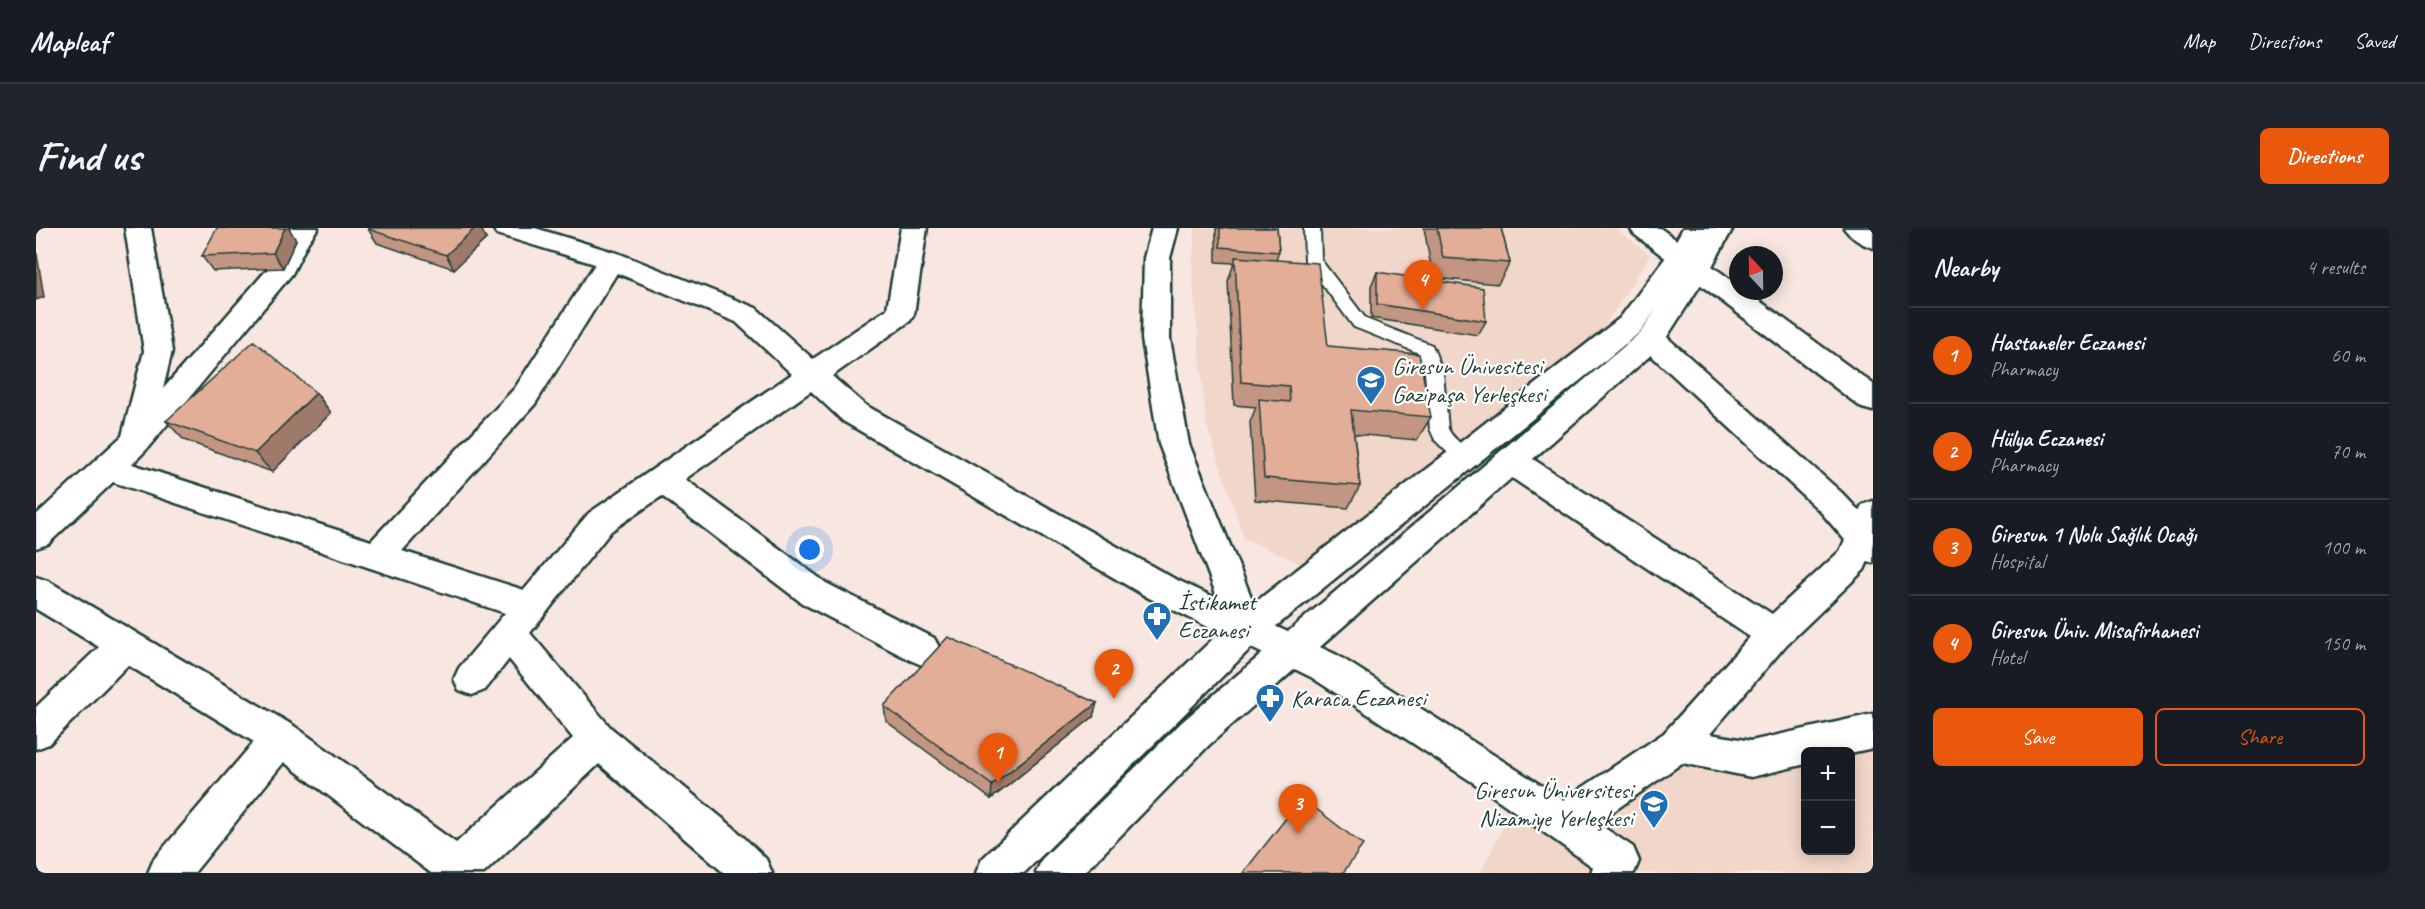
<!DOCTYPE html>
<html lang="en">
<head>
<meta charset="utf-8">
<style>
	:root { --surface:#171b24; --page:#20242c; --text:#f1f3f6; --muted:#9ea1a6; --line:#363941; --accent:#ea580c }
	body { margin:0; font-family:Caveat,sans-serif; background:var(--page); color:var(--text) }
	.controls { position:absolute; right:18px; bottom:18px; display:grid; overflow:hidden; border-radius:9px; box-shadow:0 3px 15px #0003 }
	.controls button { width:54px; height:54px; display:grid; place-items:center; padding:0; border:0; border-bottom:2px solid var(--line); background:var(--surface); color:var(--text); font:30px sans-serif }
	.compass { position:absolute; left:1693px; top:18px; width:54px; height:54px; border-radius:50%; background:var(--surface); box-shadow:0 3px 15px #0003; rotate:338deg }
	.you { position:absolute; left:774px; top:322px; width:21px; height:21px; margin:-15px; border:4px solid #fff; border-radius:50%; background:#1a73e8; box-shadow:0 0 0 9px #1a73e833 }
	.badge { display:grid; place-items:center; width:39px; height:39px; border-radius:50%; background:var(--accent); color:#fff; font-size:20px; font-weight:700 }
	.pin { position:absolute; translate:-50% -50px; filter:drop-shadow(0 2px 3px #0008) }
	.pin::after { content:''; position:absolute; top:32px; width:21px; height:18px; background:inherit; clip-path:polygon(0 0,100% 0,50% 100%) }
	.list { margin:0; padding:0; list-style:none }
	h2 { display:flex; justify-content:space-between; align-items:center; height:78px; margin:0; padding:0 24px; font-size:26px }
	h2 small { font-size:20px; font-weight:400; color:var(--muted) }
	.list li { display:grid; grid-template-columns:39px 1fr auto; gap:18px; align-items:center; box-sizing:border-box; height:96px; padding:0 24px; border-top:2px solid var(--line) }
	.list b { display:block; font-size:22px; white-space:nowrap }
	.list p { margin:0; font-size:20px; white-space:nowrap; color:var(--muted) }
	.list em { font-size:20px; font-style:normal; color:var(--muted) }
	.actions { display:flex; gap:12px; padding:18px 24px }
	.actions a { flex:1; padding:14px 0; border:2px solid var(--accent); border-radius:9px; text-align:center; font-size:21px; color:var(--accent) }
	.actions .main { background:var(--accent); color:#fff }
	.map { position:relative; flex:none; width:1837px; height:645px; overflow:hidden; border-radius:9px }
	header { display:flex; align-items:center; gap:36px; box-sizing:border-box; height:84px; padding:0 30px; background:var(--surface); border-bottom:2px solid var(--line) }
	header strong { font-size:28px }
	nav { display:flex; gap:33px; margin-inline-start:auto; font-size:21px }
	.intro { display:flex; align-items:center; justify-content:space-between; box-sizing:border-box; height:144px; padding:0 36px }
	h1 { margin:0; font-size:42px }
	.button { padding:15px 27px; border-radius:9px; background:var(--accent); color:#fff; font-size:21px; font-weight:700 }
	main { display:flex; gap:36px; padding:0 36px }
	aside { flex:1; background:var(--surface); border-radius:9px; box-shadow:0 3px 15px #0003 }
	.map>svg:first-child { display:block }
</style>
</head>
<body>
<header>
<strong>Mapleaf</strong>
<nav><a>Map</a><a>Directions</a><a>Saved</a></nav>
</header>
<div class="intro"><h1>Find us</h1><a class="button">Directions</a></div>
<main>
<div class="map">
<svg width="1837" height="645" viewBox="0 0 1837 645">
	<rect width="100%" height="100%" fill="#f7e7e0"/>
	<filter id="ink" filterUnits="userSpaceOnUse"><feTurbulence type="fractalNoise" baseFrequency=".0167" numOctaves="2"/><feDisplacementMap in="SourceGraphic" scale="12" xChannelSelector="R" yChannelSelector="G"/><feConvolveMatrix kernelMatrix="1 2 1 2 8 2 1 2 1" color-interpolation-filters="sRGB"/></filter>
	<g filter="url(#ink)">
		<g fill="#f1d6ca" fill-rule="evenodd">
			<polygon points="1159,0 1579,0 1614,27 1529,161 1269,338 1208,310 1170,195 1156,44"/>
			<path d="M 1837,518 L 1837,645 L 1445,645 L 1477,579 L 1708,521 ZM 1770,524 L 1814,524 L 1814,622 L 1770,622 Z"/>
		</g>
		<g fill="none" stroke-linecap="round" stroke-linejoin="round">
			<g stroke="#1f3d34" stroke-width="4">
				<path id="lane" d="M 1268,0 L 1284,0 L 1285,32 L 1330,91 L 1396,117 L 1407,145 L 1412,201 C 1418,213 1431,218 1437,230 L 1434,235 L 1428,237 L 1422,235 L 1399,212 L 1394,201 L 1389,145 L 1383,125 L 1318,99 L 1269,33 Z"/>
			</g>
			<g stroke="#1f3d34" stroke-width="5">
				<g id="street">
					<path d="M 89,0 L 115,0 L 136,123 L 127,161 L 236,36 L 255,0 L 282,0 L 272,14 L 256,46 L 110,222 L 96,236 L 335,313 L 479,160 L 559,36 L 461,6 L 457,0 L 499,0 L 584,26 L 720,80 L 777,131 L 851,81 L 865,0 L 891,0 L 878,86 L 874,93 L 796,148 L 829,177 L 1137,350 L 1182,371 L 1123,216 L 1106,111 L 1108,30 L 1116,0 L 1142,0 L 1134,30 L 1134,111 L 1153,216 L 1224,391 L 1301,427 L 1528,572 L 1628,505 L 1714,409 L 1464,242 L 1459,233 L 1464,224 L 1475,221 L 1486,224 L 1736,386 L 1804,323 L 1809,312 L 1784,283 L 1605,118 L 1601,111 L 1605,104 L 1615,101 L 1625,104 L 1806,265 L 1823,283 L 1826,277 L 1837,273 L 1837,335 L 1832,333 L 1828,342 L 1750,417 L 1674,506 L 1715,513 L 1837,486 L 1837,520 L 1814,525 L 1814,524 L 1770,524 L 1770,536 L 1715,549 L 1646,535 L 1561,595 L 1597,619 L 1603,633 L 1598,645 L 1555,645 L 1557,639 L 1444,559 L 1275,449 L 1113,370 L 807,193 L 775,163 L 649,251 L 790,355 L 898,410 L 904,421 L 898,432 L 886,437 L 874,432 L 766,375 L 626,268 L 575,303 L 494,405 L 575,500 L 697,599 L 730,631 L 736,645 L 688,645 L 563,536 L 448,645 L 395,645 L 248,534 L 158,645 L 112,645 L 118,631 L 218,514 L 92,437 L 13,516 L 0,521 L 0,479 L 63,419 L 0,381 L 0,349 L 12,353 L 258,498 L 420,615 L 537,510 L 473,431 L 449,462 L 436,467 L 423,462 L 418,451 L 423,440 L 469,385 L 77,254 L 12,316 L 0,320 L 0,287 L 86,208 L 108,123 ZM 581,45 L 700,94 L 756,146 L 553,285 L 488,362 L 366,323 L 499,176 Z"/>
					<polygon points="1594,0 1624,0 1702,57 1702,63 1710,63 1837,156 1837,183 1826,180 1598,6"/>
					<path d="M 1808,0 L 1837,0 L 1837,20 C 1825,16 1815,10 1808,0 Z"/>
				</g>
			</g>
			<g stroke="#1f3d34" stroke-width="5">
				<polygon id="secondary" points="1647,0 1697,0 1674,42 1625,118 1173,517 1048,645 1000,645 1006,631 1147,493 1605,104 1621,80 1604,104 1223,412 988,645 940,645 946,631 1199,390 1584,90 1633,25"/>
			</g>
			<use href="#lane" fill="#fff" fill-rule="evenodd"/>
			<use href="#street" fill="#fff" fill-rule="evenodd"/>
			<use href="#secondary" fill="#fff" fill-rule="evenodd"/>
		</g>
		<g fill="#c39683" stroke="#1f3d34" stroke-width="1.5">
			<polygon points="1180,0 1241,0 1243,24 1240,32 1292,118 1395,189 1381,212 1318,206 1324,258 1312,280 1219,272 1214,194 1220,179 1198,177 1192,53 1198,35 1180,34"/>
			<polygon points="1388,0 1465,0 1474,35 1462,56 1397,50"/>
			<polygon points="332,1 450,11 418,41 341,15"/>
			<polygon points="260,12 247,40 177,43 166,28"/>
			<polygon points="1341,44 1450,93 1442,107 1335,90 1335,58"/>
			<polygon points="280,165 295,185 236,244 148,212 130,193"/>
			<polygon points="848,478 1057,489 955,571 850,493"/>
		</g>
		<g fill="#9f7a6a" stroke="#1f3d34" stroke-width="1.5">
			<polygon points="249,0 253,0 260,12 247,40 237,25"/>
			<polygon points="439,0 445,0 450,11 418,41 410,27"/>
			<polygon points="0,25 1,26 8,69 0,72"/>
			<polygon points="280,165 295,185 236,244 219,225"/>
			<polygon points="1061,475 1057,489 955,571 956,557"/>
		</g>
		<g fill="#e3ae98" stroke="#1f3d34" stroke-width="1.5">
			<polygon points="181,0 249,0 237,25 166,28"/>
			<polygon points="333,0 439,0 410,27 332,1"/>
			<polygon points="1184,0 1241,0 1243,24 1184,19"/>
			<polygon points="1401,0 1465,0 1474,35 1407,30"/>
			<polygon points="1199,29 1282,35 1292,118 1383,126 1395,189 1315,182 1324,258 1228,250 1223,171 1254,174 1253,158 1205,154"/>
			<polygon points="1341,44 1447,60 1450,93 1341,76"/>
			<polygon points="218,113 280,165 219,225 130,193"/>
			<polygon points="912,409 1061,475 956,557 848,478"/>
			<polygon points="1266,570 1327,617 1307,645 1207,645"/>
		</g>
	</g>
	<defs>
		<g id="university-pin" transform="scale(1.5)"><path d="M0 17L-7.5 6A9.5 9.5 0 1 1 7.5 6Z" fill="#1f6fb2" stroke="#fff"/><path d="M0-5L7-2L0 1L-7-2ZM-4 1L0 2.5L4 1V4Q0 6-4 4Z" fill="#fff"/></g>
		<g id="pharmacy-pin" transform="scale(1.5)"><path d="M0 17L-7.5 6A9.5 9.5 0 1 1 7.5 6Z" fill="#1f6fb2" stroke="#fff"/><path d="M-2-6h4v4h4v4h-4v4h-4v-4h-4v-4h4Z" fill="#fff"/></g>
	</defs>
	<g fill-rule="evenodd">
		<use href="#university-pin" x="1335" y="152"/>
		<use href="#pharmacy-pin" x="1121" y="388"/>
		<use href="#pharmacy-pin" x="1234" y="470"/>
		<use href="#university-pin" x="1618" y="576"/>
	</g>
	<g text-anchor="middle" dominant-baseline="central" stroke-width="4.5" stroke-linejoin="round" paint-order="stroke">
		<g font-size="24" fill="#1f3d34" stroke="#fff" text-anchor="start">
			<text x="1356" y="138">Giresun Ünivesitesi<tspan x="1356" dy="28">Gazipaşa Yerleşkesi</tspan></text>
			<text x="1142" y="374">İstikamet<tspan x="1142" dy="28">Eczanesi</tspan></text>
			<text x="1255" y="470">Karaca Eczanesi</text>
			<text x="1597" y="562" text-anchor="end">Giresun Üniversitesi<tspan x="1597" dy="28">Nizamiye Yerleşkesi</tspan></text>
		</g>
	</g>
</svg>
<div class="controls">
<button>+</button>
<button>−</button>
</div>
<svg class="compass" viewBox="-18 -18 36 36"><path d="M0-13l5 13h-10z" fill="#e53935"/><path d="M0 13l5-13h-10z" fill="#9ea1a6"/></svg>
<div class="you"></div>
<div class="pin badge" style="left:962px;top:555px">1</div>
<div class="pin badge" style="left:1078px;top:471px">2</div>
<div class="pin badge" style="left:1262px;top:606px">3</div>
<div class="pin badge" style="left:1387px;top:82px">4</div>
</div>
<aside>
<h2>Nearby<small>4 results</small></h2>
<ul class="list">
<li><span class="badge">1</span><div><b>Hastaneler Eczanesi</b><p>Pharmacy</p></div><em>60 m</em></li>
<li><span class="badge">2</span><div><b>Hülya Eczanesi</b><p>Pharmacy</p></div><em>70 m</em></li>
<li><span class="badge">3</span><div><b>Giresun 1 Nolu Sağlık Ocağı</b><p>Hospital</p></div><em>100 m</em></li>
<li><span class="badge">4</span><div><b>Giresun Üniv. Misafirhanesi</b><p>Hotel</p></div><em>150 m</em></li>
</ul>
<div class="actions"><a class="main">Save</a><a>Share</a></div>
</aside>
</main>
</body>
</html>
